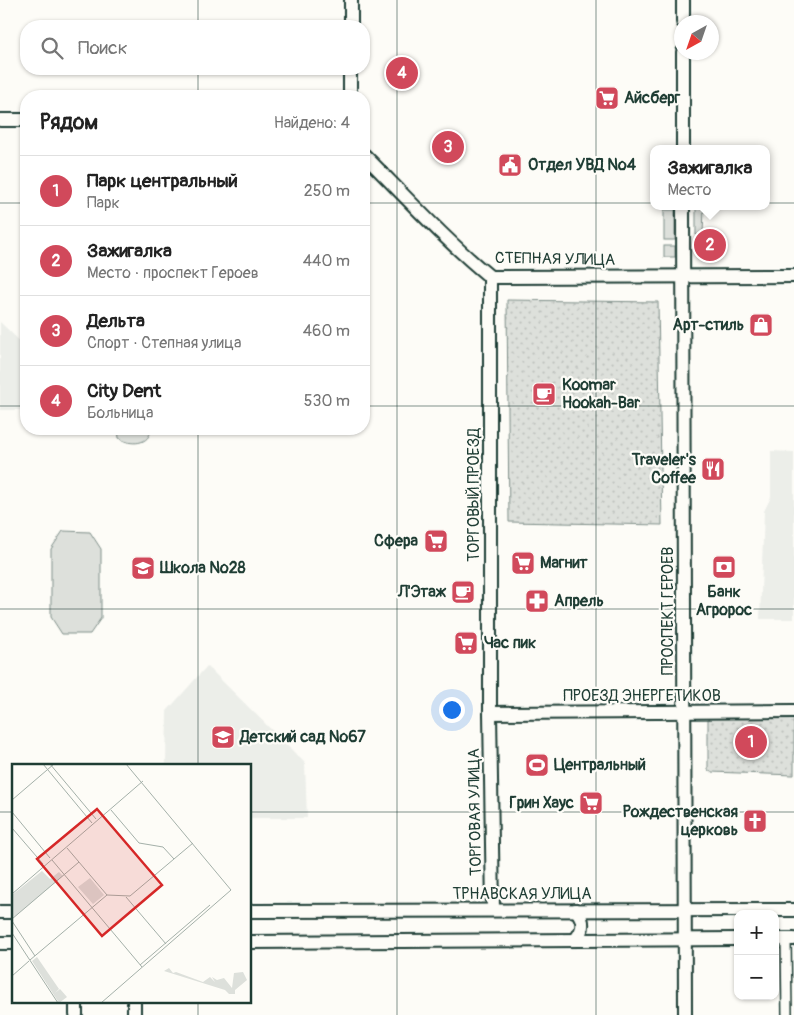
<!DOCTYPE html>
<html lang="ru">
<head>
<meta charset="utf-8">
<style>
	:root { --surface:#fff; --page:#f2f2f2; --text:#222; --muted:#767676; --line:#e0e0e0; --accent:#d1495b }
	body { margin:0; font-family:Pangolin,sans-serif; background:var(--page); color:var(--text) }
	.controls { position:absolute; right:15px; bottom:15px; display:grid; overflow:hidden; border-radius:10px; box-shadow:0 1px 4px #0004 }
	.controls button { width:45px; height:45px; display:grid; place-items:center; padding:0; border:0; border-bottom:1px solid var(--line); background:var(--surface); color:var(--text); font:25px sans-serif }
	.compass { position:absolute; left:674px; top:15px; width:45px; height:45px; border-radius:50%; background:var(--surface); box-shadow:0 1px 4px #0004; rotate:220deg }
	.you { position:absolute; left:451px; top:709px; width:18px; height:18px; margin:-12px; border:4px solid #fff; border-radius:50%; background:#1a73e8; box-shadow:0 0 0 8px #1a73e833 }
	.badge { display:grid; place-items:center; width:32px; height:32px; border-radius:50%; background:var(--accent); color:#fff; font-size:16px; font-weight:700 }
	.pin { position:absolute; translate:-50% -50%; border:2px solid #fff; box-shadow:0 1px 5px #0006 }
	.popup { position:absolute; left:650px; top:145px; width:120px; height:65px; box-sizing:border-box; display:grid; place-content:center; border-radius:10px; background:var(--surface); filter:drop-shadow(0 1px 4px #0005); font-size:16px; white-space:nowrap; color:var(--muted) }
	.popup b { font-size:19px; color:var(--text) }
	.popup::after { content:''; position:absolute; left:50%; top:100%; margin-left:-10px; border:10px solid transparent; border-top-color:var(--surface) }
	.list { margin:0; padding:0; list-style:none }
	h2 { display:flex; justify-content:space-between; align-items:center; height:65px; margin:0; padding:0 20px; font-size:21px }
	h2 small { font-size:16px; font-weight:400; color:var(--muted) }
	.list li { display:grid; grid-template-columns:32px 1fr auto; gap:15px; align-items:center; box-sizing:border-box; height:70px; padding:0 20px; border-top:1px solid var(--line) }
	.list b { display:block; font-size:19px; white-space:nowrap }
	.list p { margin:0; font-size:16px; white-space:nowrap; color:var(--muted) }
	.list em { font-size:16px; font-style:normal; color:var(--muted) }
	.icon { flex:none; width:28px; height:28px; fill:none; stroke:currentColor; stroke-width:2; stroke-linecap:round; stroke-linejoin:round }
	.map { position:relative; flex:none; width:794px; height:1015px; overflow:hidden }
	.search { position:absolute; background:var(--surface); box-shadow:0 1px 4px #0004; left:20px; top:20px; width:350px; height:55px; display:flex; align-items:center; gap:12px; box-sizing:border-box; padding:0 18px; border-radius:20px; color:var(--muted); font-size:19px }
	.panel { position:absolute; background:var(--surface); box-shadow:0 1px 4px #0004; left:20px; top:90px; width:350px; height:345px; border-radius:20px }
	.map>svg:first-child { display:block }
</style>
</head>
<body>
<div class="map">
<svg width="794" height="1015" viewBox="0 0 794 1015">
	<defs>
		<pattern id="park-dots" width="8" height="8" patternUnits="userSpaceOnUse" patternTransform="scale(1.25)"><rect width="8" height="8" fill="#dde0db"/><path d="M2 2h.1M6 6h.1" fill="none" stroke="#bdc1bd" stroke-width="1.8" stroke-linecap="round"/></pattern>
	</defs>
	<rect width="100%" height="100%" fill="#fdfcf7"/>
	<filter id="ink" filterUnits="userSpaceOnUse"><feTurbulence type="fractalNoise" baseFrequency=".02" numOctaves="2"/><feDisplacementMap in="SourceGraphic" scale="10" xChannelSelector="R" yChannelSelector="G"/><feConvolveMatrix kernelMatrix="1 2 1 2 8 2 1 2 1" color-interpolation-filters="sRGB"/></filter>
	<g filter="url(#ink)">
		<g fill="#eceee9">
			<polygon points="0,322 26,347 26,412 24,410 0,410"/>
			<polygon points="771,451 794,452 794,619 760,619 764,511 771,497"/>
			<polygon points="207,666 305,763 307,818 250,818 250,765 166,764 167,711"/>
		</g>
		<g fill="#dde0db" stroke="#7e8e88">
			<polygon points="696,206 704,206 703,235 696,235"/>
			<rect x="664" y="210" width="11" height="30"/>
			<rect x="664" y="246" width="11" height="11"/>
			<path d="M 118,429 L 151,429 C 150,445 130,446 119,438 Z"/>
			<polygon points="63,531 90,532 101,549 101,618 90,634 62,634 51,617 51,549"/>
		</g>
		<g fill="url(#park-dots)" stroke="#7e8e88">
			<polygon points="507,300 658,302 662,525 509,522"/>
			<polygon points="708,714 794,714 794,775 711,772 708,770"/>
		</g>
		<g fill="none" stroke-linecap="round" stroke-linejoin="round">
			<g stroke="#1f3d34" stroke-width="12">
				<polyline id="street" points="786,939 787,1015"/>
			</g>
			<g stroke="#1f3d34" stroke-width="16">
				<g id="secondary">
					<polyline points="683,22 683,0"/>
					<polyline points="351,26 351,0"/>
					<polyline points="350,96 350,69"/>
					<polyline points="0,120 26,120"/>
					<polyline points="683,149 683,52"/>
					<path d="M 364,155 C 405,196 445,240 490,277 L 794,276"/>
					<polyline points="683,206 685,1015"/>
					<polyline points="490,277 490,713 493,910"/>
					<polyline points="490,713 794,711"/>
					<polyline points="250,911 794,910"/>
					<polyline points="0,912 14,912"/>
					<polyline points="775,939 794,939"/>
					<path d="M 575,940 C 584,930 585,921 576,910"/>
					<polyline points="250,942 738,939"/>
					<polyline points="0,943 14,943"/>
					<polyline points="76,1001 76,1015"/>
					<polyline points="134,1001 134,1015"/>
				</g>
			</g>
			<use href="#street" stroke="#fdfcf7" stroke-width="9"/>
			<use href="#secondary" stroke="#fdfcf7" stroke-width="12"/>
		</g>
	</g>
	<path fill="none" stroke="#1f3d34" stroke-width="1" stroke-opacity="0.55" d="M 198,0 L 198,26M 397,0 L 397,1015M 596,0 L 596,1015M 198,69 L 198,96M 0,203 L 26,203M 364,203 L 794,203M 0,406 L 26,406M 364,406 L 794,406M 198,429 L 198,765M 0,609 L 794,609M 0,812 L 14,812M 250,812 L 794,812M 198,1001 L 198,1015"/>
	<defs>
		<g id="supermarket-square" transform="scale(1.25)"><rect x="-9" y="-9" width="18" height="18" rx="4" fill="#d1495b" stroke="#fdfcf7"/><path d="M-6-5.5h2.5l.6 2H6L4.5 2H-2.5L-4.4-4H-6ZM-1.5 3.2a1.3 1.3 0 1 0 .1 0ZM3 3.2a1.3 1.3 0 1 0 .1 0Z" fill="#fff"/></g>
		<g id="civic-square" transform="scale(1.25)"><rect x="-9" y="-9" width="18" height="18" rx="4" fill="#d1495b" stroke="#fdfcf7"/><path d="M-.6-6.5H3V-4.5H.6V-3L4-1V1h2V6H-6V1h2V-1L-.6-3ZM-1.2 2.5V6h2.4V2.5Z" fill="#fff"/></g>
		<g id="shop-square" transform="scale(1.25)"><rect x="-9" y="-9" width="18" height="18" rx="4" fill="#d1495b" stroke="#fdfcf7"/><path d="M-5-2.5h2.3a2.7 3.5 0 0 1 5.4 0H5L5.5 6h-11ZM-1.5-2.5h3a1.5 2.3 0 0 0-3 0Z" fill="#fff"/></g>
		<g id="cafe-square" transform="scale(1.25)"><rect x="-9" y="-9" width="18" height="18" rx="4" fill="#d1495b" stroke="#fdfcf7"/><path d="M-5.5-4.5H6V0H3Q3 3.5 0 3.5H-2.5Q-5.5 3.5-5.5 0ZM3-3.2v2h1.7v-2ZM-6 4.5H4V6H-6Z" fill="#fff"/></g>
		<g id="restaurant-square" transform="scale(1.25)"><rect x="-9" y="-9" width="18" height="18" rx="4" fill="#d1495b" stroke="#fdfcf7"/><path d="M-5-6h1v4h1v-4h1v4h1v-4h1v5L-1.5 .5V6h-2V.5L-5-1ZM5-6V6H3V1.5H1.5Q1.5-4 5-6Z" fill="#fff"/></g>
		<g id="bank-square" transform="scale(1.25)"><rect x="-9" y="-9" width="18" height="18" rx="4" fill="#d1495b" stroke="#fdfcf7"/><path d="M-6-4H6V4H-6ZM0-2.3a2.3 2.3 0 1 0 0 4.6a2.3 2.3 0 1 0 0-4.6Z" fill="#fff"/></g>
		<g id="school-square" transform="scale(1.25)"><rect x="-9" y="-9" width="18" height="18" rx="4" fill="#d1495b" stroke="#fdfcf7"/><path d="M0-5L7-2L0 1L-7-2ZM-4 1L0 2.5L4 1V4Q0 6-4 4Z" fill="#fff"/></g>
		<g id="pharmacy-square" transform="scale(1.25)"><rect x="-9" y="-9" width="18" height="18" rx="4" fill="#d1495b" stroke="#fdfcf7"/><path d="M-2-6h4v4h4v4h-4v4h-4v-4h-4v-4h4Z" fill="#fff"/></g>
		<g id="stadium-square" transform="scale(1.25)"><rect x="-9" y="-9" width="18" height="18" rx="4" fill="#d1495b" stroke="#fdfcf7"/><path d="M0-5a6.5 5 0 1 0 0 10a6.5 5 0 1 0 0-10ZM-3.5-1.8h7v3.6h-7Z" fill="#fff"/></g>
		<g id="church-square" transform="scale(1.25)"><rect x="-9" y="-9" width="18" height="18" rx="4" fill="#d1495b" stroke="#fdfcf7"/><path d="M-1.2-6h2.4v3.5h3.3v2.4h-3.3V6h-2.4V-.1h-3.3v-2.4h3.3Z" fill="#fff"/></g>
	</defs>
	<g fill-rule="evenodd">
		<use href="#supermarket-square" x="607" y="98"/>
		<use href="#civic-square" x="510" y="165"/>
		<use href="#shop-square" x="761" y="325"/>
		<use href="#cafe-square" x="544" y="394"/>
		<use href="#restaurant-square" x="713" y="469"/>
		<use href="#supermarket-square" x="436" y="541"/>
		<use href="#supermarket-square" x="523" y="563"/>
		<use href="#bank-square" x="724" y="567"/>
		<use href="#school-square" x="143" y="568"/>
		<use href="#cafe-square" x="463" y="592"/>
		<use href="#pharmacy-square" x="537" y="601"/>
		<use href="#supermarket-square" x="466" y="643"/>
		<use href="#school-square" x="223" y="737"/>
		<use href="#stadium-square" x="537" y="765"/>
		<use href="#supermarket-square" x="591" y="803"/>
		<use href="#church-square" x="755" y="821"/>
	</g>
	<g text-anchor="middle" dominant-baseline="central" stroke-width="4.5" stroke-linejoin="round" paint-order="stroke">
		<g font-size="16" font-weight="bold" fill="#1f3d34" stroke="#fdfcf7" text-anchor="start">
			<text x="624" y="98">Айсберг</text>
			<text x="528" y="165">Отдел УВД №4</text>
			<text x="744" y="325" text-anchor="end">Арт-стиль</text>
			<text x="562" y="385">Koomar<tspan x="562" dy="18">Hookah-Bar</tspan></text>
			<text x="696" y="460" text-anchor="end">Traveler's<tspan x="696" dy="18">Coffee</tspan></text>
			<text x="418" y="541" text-anchor="end">Сфера</text>
			<text x="540" y="563">Магнит</text>
			<text x="160" y="568">Школа №28</text>
			<text x="446" y="592" text-anchor="end">Л'Этаж</text>
			<text x="724" y="592" text-anchor="middle">Банк<tspan x="724" dy="18">Агророс</tspan></text>
			<text x="554" y="601">Апрель</text>
			<text x="484" y="643">Час пик</text>
			<text x="240" y="737">Детский сад №67</text>
			<text x="554" y="765">Центральный</text>
			<text x="574" y="803" text-anchor="end">Грин Хаус</text>
			<text x="738" y="812" text-anchor="end">Рождественская<tspan x="738" dy="18">церковь</tspan></text>
		</g>
		<g font-size="16" fill="#1f3d34" stroke="#fdfcf7">
			<text transform="translate(555 259) rotate(1)">СТЕПНАЯ УЛИЦА</text>
			<text transform="translate(474 495) rotate(-90)">ТОРГОВЫЙ ПРОЕЗД</text>
			<text transform="translate(668 611) rotate(-90)">ПРОСПЕКТ ГЕРОЕВ</text>
			<text x="642" y="696">ПРОЕЗД ЭНЕРГЕТИКОВ</text>
			<text transform="translate(475 812) rotate(-91)">ТОРГОВАЯ УЛИЦА</text>
			<text x="522" y="894">ТРНАВСКАЯ УЛИЦА</text>
		</g>
	</g>
	<g transform="translate(12 764)">
		<rect width="239" height="239" fill="#fdfcf7"/>
		<path d="M 25,193 L 47,225 L 43,229 L 48,225 L 55,233 L 47,239 L 20,197 Z" fill="#dde0db"/>
		<path d="M 157,204 L 161,209 L 164,208 L 191,218 L 198,213 L 203,218 L 200,213 L 205,216 L 212,214 L 220,224 L 222,209 L 231,208 L 235,216 L 223,226 L 223,230 L 217,230 L 213,226 L 152,207 Z" fill="#dde0db"/>
		<path d="M 30,107 L 38,115 L 47,108 L 51,112 L 0,155 L 0,131 ZM 78,114 L 92,131 L 81,140 L 66,123 Z" fill="#dde0db"/>
		<path fill="none" stroke="#a4b0a9" stroke-width="1" d="M 31,0 L 80,59M 38,0 L 84,55M 0,36 L 42,0M 99,46 L 127,79 L 151,83 L 162,95M 0,48 L 38,94M 0,64 L 31,100M 55,84 L 95,131M 40,96 L 130,203M 0,130 L 131,17M 114,133 L 154,180M 0,155 L 67,98M 0,157 L 23,192M 0,169 L 46,239M 18,196 L 95,131 L 118,132 L 181,79M 128,201 L 198,141M 0,212 L 17,197M 89,239 L 219,126 L 114,0"/>
		<path fill="#d62828" fill-opacity="0.15" stroke="#d62828" stroke-width="2.5" d="M 85,45 L 150,121 L 90,172 L 25,95 Z"/>
		<rect width="239" height="239" fill="none" stroke="#1f3d34" stroke-width="2.5"/>
	</g>
</svg>
<div class="controls">
<button>+</button>
<button>−</button>
</div>
<svg class="compass" viewBox="-18 -18 36 36"><path d="M0-13l5 13h-10z" fill="#e53935"/><path d="M0 13l5-13h-10z" fill="#767676"/></svg>
<div class="you"></div>
<div class="pin badge" style="left:751px;top:742px">1</div>
<div class="pin badge" style="left:710px;top:245px">2</div>
<div class="popup"><b>Зажигалка</b>Место</div>
<div class="pin badge" style="left:448px;top:147px">3</div>
<div class="pin badge" style="left:402px;top:73px">4</div>
<div class="search"><svg class="icon" aria-label="search" viewBox="0 0 24 24"><circle cx="10" cy="10" r="6"/><path d="M15 15l6 6"/></svg>Поиск</div>
<section class="panel">
<h2>Рядом<small>Найдено: 4</small></h2>
<ul class="list">
<li><span class="badge">1</span><div><b>Парк центральный</b><p>Парк</p></div><em>250 m</em></li>
<li><span class="badge">2</span><div><b>Зажигалка</b><p>Место · проспект Героев</p></div><em>440 m</em></li>
<li><span class="badge">3</span><div><b>Дельта</b><p>Спорт · Степная улица</p></div><em>460 m</em></li>
<li><span class="badge">4</span><div><b>City Dent</b><p>Больница</p></div><em>530 m</em></li>
</ul>
</section>
</div>
</body>
</html>
